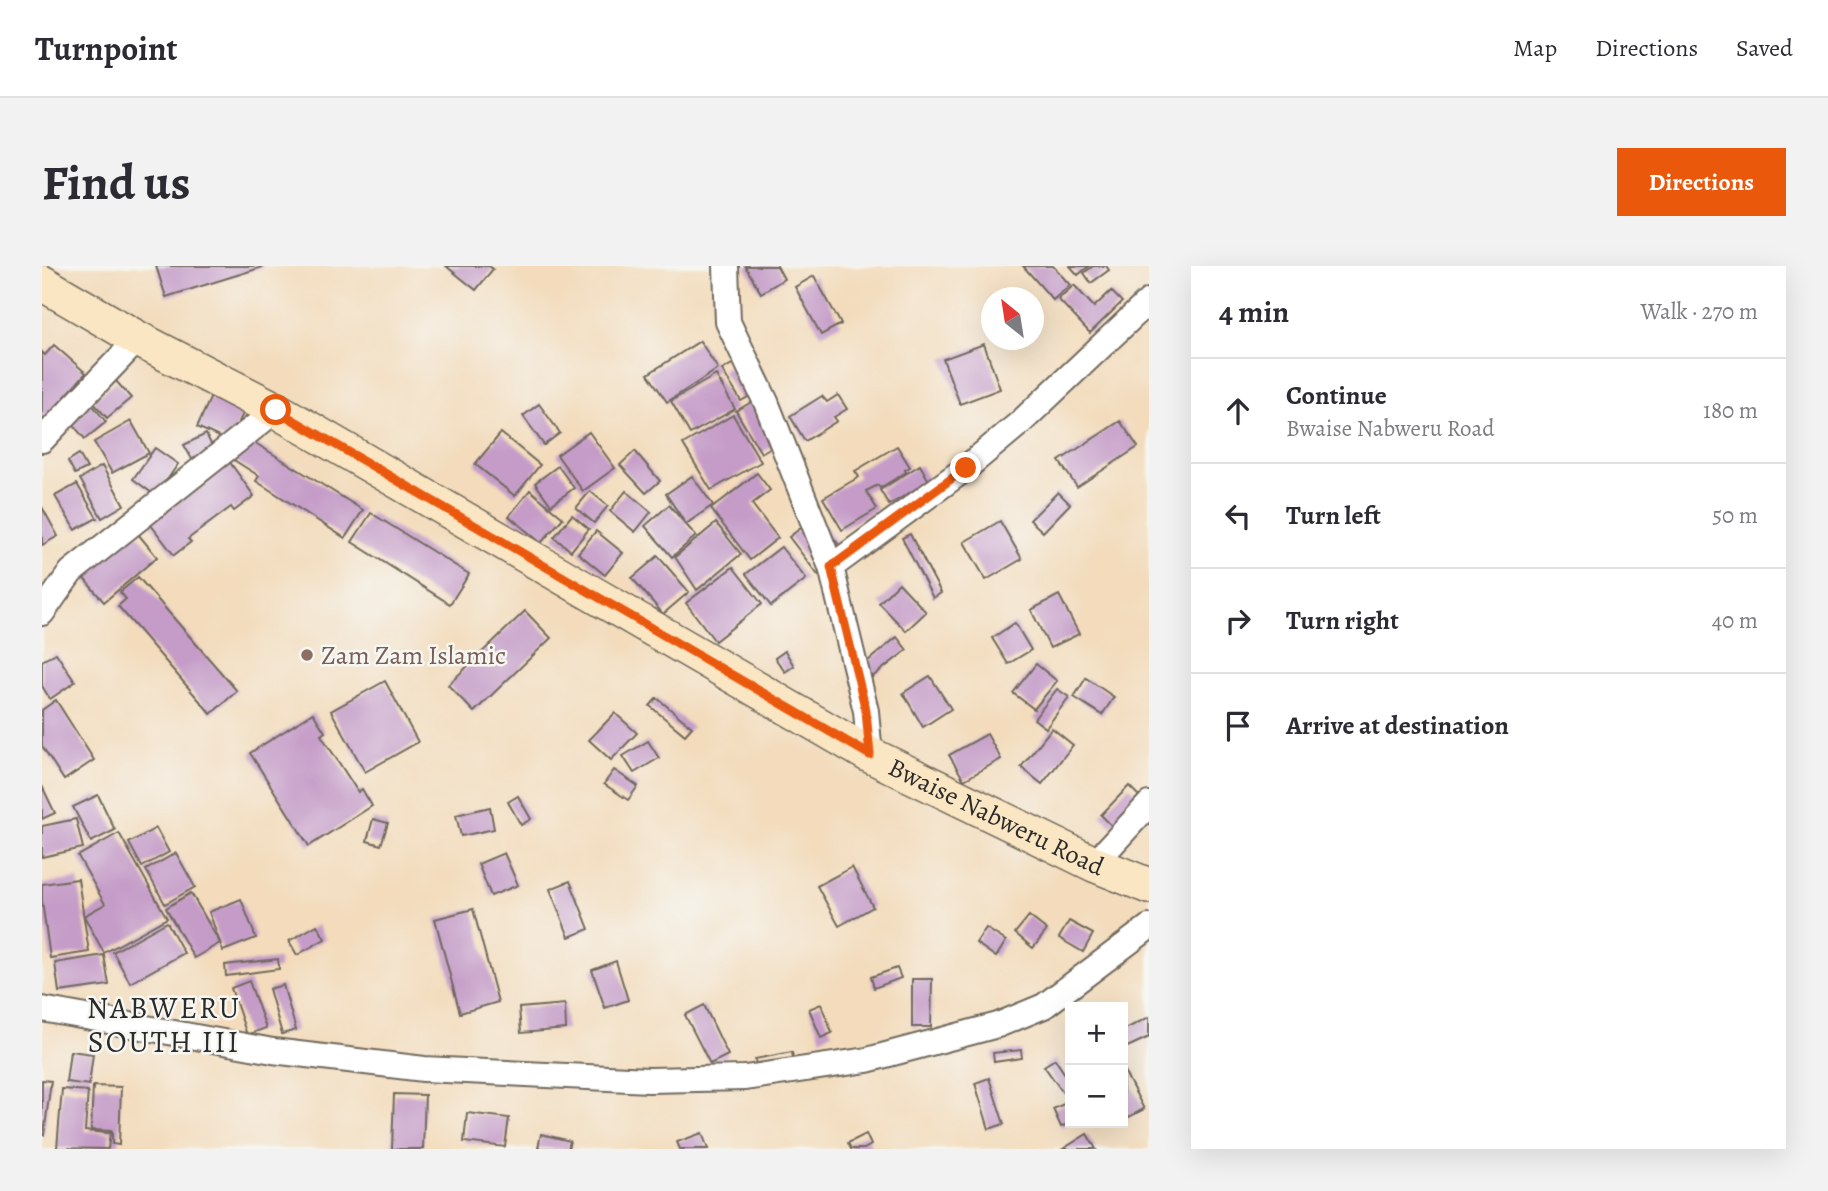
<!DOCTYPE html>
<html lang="en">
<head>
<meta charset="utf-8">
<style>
	:root { --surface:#fff; --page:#f2f2f3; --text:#2b2b33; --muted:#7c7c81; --line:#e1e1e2; --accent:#ea580c }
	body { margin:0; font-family:Alegreya,serif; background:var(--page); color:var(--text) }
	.controls { position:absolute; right:21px; bottom:21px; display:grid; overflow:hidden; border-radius:0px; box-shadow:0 7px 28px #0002 }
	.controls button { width:63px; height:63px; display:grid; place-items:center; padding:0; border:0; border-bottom:2px solid var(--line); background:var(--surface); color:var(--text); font:35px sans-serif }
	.compass { position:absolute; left:939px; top:21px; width:63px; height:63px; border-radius:50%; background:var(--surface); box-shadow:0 7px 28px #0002; rotate:330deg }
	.stop { position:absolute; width:21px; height:21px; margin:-16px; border:5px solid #ea580c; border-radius:50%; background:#fff }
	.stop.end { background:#ea580c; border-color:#fff; box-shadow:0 2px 7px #0008 }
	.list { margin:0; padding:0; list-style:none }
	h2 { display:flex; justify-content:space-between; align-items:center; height:91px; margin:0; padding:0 28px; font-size:30px }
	h2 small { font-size:23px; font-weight:400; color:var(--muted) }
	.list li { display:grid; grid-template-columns:46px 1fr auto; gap:21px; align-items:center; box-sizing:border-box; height:105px; padding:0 28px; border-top:2px solid var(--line) }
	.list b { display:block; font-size:26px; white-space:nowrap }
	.list p { margin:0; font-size:23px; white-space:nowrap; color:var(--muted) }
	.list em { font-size:23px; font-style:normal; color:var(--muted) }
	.icon { flex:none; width:38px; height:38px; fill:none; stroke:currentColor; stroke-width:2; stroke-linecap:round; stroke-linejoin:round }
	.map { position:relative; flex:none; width:1107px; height:883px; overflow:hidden; border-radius:0px }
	header { display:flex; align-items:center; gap:42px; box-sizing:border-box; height:98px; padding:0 35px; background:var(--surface); border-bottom:2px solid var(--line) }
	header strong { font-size:33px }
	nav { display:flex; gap:38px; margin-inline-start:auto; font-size:24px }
	.intro { display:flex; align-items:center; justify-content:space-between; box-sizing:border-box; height:168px; padding:0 42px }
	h1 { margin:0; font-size:49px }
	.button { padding:18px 32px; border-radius:0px; background:var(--accent); color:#fff; font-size:24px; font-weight:700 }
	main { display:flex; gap:42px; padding:0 42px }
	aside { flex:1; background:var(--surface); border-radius:0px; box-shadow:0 7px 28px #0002 }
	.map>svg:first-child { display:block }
</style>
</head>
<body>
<header>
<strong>Turnpoint</strong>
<nav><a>Map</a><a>Directions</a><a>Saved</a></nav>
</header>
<div class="intro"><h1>Find us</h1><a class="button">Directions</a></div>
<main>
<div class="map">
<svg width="1107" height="883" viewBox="0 0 1107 883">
	<rect width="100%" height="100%" fill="#f6f6f2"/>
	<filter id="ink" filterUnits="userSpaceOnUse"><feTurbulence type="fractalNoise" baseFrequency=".0143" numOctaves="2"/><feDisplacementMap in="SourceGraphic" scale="14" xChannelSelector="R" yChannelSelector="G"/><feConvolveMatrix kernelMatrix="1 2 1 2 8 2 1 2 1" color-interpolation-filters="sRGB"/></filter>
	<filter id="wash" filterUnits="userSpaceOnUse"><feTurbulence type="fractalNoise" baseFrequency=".00686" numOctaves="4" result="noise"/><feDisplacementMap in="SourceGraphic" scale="28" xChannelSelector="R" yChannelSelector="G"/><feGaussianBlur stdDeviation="1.57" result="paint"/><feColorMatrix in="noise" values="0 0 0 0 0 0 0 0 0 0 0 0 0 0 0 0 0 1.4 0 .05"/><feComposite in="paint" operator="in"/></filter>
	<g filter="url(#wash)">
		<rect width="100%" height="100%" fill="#f3dbbb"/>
		<g id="blocks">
			<g fill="#c59cc8">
				<polygon points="114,0 221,0 221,1 124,31"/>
				<polygon points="404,0 447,0 451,3 434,24"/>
				<polygon points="703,0 735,0 742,13 719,27"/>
				<polygon points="981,0 1011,0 1028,19 1011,34"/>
				<polygon points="1028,0 1047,0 1036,9"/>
				<polygon points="1051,0 1064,0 1067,4 1049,17 1042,7"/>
				<polygon points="772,10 799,58 779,69 753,21"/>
				<polygon points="1032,19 1052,41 1069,25 1080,36 1048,67 1016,33"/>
				<polygon points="658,75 676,103 625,136 606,108"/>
				<polygon points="942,78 958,123 918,138 901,93"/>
				<polygon points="12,79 44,107 0,157 0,86 3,89"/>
				<polygon points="709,87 727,119 699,135 680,104"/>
				<polygon points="674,109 693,143 648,168 629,135"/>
				<polygon points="74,115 89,132 65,152 50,135"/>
				<polygon points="171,126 204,141 188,176 155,161"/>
				<polygon points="796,129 805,143 792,151 795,155 763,175 748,150 780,130 785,136"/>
				<polygon points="718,131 743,173 719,187 694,145"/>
				<polygon points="49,137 64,156 43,173 28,155"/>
				<polygon points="497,138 518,167 502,179 481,150"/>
				<polygon points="691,149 719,196 669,224 641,178"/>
				<polygon points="89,155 107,187 70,207 52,176"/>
				<polygon points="1078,155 1096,181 1035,221 1017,195"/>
				<polygon points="547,166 573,202 541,225 515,189"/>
				<polygon points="459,167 498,199 473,230 433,198"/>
				<polygon points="164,168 172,184 151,195 142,179"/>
				<polygon points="210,175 321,244 303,272 214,215 217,210 187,191"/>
				<polygon points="855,180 868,201 863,204 864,206 838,222 836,219 824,225 835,243 800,264 781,232 817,211 813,205"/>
				<polygon points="113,182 136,198 114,230 91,213"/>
				<polygon points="593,185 618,215 604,227 578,199"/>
				<polygon points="37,188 45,202 33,208 26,195"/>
				<polygon points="187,195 212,230 192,245 189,241 146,273 149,276 132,289 106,255"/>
				<polygon points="878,199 887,215 847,239 838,224"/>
				<polygon points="60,200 82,239 60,252 38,213"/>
				<polygon points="516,200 532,222 509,239 493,217"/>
				<polygon points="715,207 728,224 710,238 736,272 708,294 669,243"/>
				<polygon points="650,210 671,239 644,258 624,228"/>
				<polygon points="35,218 55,252 33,264 13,230"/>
				<polygon points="488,224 521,252 499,277 467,250"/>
				<polygon points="548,225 566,240 552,257 534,242"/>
				<polygon points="584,225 609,246 593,266 568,245"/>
				<polygon points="1016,226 1028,238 1001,266 988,254"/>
				<polygon points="627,239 654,270 630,291 603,260"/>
				<polygon points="0,241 16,270 0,279"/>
				<polygon points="329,247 427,308 408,338 310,276"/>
				<polygon points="530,249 547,263 529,285 512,271"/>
				<polygon points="775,250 804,288 776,309 747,271"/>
				<polygon points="958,255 980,293 944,314 922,276"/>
				<polygon points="674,257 699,288 655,324 633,291"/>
				<polygon points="92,263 115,291 62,336 39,309"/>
				<polygon points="554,265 581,287 563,309 536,287"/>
				<polygon points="868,268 899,327 891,332 860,272"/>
				<polygon points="739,281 764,313 729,340 704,308"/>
				<polygon points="616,290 647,326 621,348 590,312"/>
				<polygon points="691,301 720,338 673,375 644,337"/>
				<polygon points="96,311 195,425 169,448 76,340 84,333 78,326"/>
				<polygon points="857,317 884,346 864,365 837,337"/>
				<polygon points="1017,329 1037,368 1008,382 989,344"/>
				<polygon points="483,345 509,372 432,446 406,419"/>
				<polygon points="973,357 989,384 966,398 950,372"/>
				<polygon points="855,371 865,384 830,411 821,399"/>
				<polygon points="743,385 752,400 743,406 733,392"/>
				<polygon points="14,387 33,416 8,433 0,420 0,395"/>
				<polygon points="994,398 1015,415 992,443 971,427"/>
				<polygon points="888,410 909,443 881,461 861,427"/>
				<polygon points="1044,412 1072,431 1060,449 1032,431"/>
				<polygon points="343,415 376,476 323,506 289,445"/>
				<polygon points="1015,423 1027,431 1004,462 992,453"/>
				<polygon points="615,432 650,461 643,469 608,440"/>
				<polygon points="14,434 52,494 22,514 0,480 0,444"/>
				<polygon points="271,447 283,466 279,469 316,526 320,523 330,540 267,580 208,487"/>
				<polygon points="573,447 595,467 569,494 547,474"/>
				<polygon points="1010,462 1031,479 1000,518 979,501"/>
				<polygon points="945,468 959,493 922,514 907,489"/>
				<polygon points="606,475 617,492 592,507 581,490"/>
				<polygon points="572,504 596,520 586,534 562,518"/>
				<polygon points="0,520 13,547 0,553"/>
				<polygon points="1087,520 1098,531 1070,560 1059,549"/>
				<polygon points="56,529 73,564 49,576 31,541"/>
				<polygon points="476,530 489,553 479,559 466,536"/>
				<polygon points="448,541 452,563 419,570 414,549"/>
				<polygon points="34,553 41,582 0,591 0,560"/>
				<polygon points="331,553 346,557 339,579 325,575"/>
				<polygon points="114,562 127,586 100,601 87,577"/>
				<polygon points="77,567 125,652 62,687 42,650 63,638 36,590"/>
				<polygon points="134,587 153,621 123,638 104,604"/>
				<polygon points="462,587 476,619 449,630 436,598"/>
				<polygon points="810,601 831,641 797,660 775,620"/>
				<polygon points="36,613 47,686 8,692 0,635 0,618"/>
				<polygon points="528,615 547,663 527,671 508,623"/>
				<polygon points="149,627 178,677 152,692 124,642"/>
				<polygon points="199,633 214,672 181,685 167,646"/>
				<polygon points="431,643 456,736 418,747 393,653"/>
				<polygon points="987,650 1005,664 991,682 973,667"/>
				<polygon points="1027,655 1051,668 1041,686 1017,672"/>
				<polygon points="125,656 142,687 88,717 71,686"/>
				<polygon points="275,659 283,673 255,689 247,675"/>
				<polygon points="944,662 964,675 954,691 934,677"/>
				<polygon points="62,689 67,719 17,726 13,697"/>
				<polygon points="236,693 237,703 184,710 183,699"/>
				<polygon points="574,695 586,734 563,742 550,704"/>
				<polygon points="855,702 859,712 832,722 829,711"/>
				<polygon points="870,713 890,713 889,761 870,761"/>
				<polygon points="207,715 224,762 205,769 189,722"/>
				<polygon points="241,719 254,764 240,768 227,723"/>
				<polygon points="523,738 524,763 479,767 477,742"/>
				<polygon points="779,738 790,767 779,772 767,743"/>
				<polygon points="662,739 686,789 668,798 643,749"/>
				<polygon points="1107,751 1107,771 1081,783 1081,764"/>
				<polygon points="979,784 980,792 952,796 951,787"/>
				<polygon points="28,785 51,788 47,819 24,816"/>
				<polygon points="750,786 752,798 715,805 713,793"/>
				<polygon points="1013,793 1028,816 1028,824 1022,828 1002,800"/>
				<polygon points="1081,803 1102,843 1085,852 1081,844"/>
				<polygon points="947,812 962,858 947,863 933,817"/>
				<polygon points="0,814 9,815 2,869 0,869"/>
				<polygon points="51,820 79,821 77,879 70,878 70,865 49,864"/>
				<polygon points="20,823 46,825 43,865 68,867 66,883 15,882"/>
				<polygon points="352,828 383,829 381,883 350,883"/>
				<polygon points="1028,835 1028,857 1019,861 1011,843"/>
				<polygon points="425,847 467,852 463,881 422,876"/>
				<polygon points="660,867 666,883 638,883 635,876"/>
				<polygon points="499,868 528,875 526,883 496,882"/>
				<polygon points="824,868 829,879 822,883 809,883 806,877"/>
				<polygon points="1045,868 1054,883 1021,883"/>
			</g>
		</g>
	</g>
	<g filter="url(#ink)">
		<use href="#blocks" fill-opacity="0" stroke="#71695d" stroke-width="2"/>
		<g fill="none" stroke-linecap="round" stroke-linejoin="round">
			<g stroke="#71695d" stroke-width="28">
				<g id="street">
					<polyline points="684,0 686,56 724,136 789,301 824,445 828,489"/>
					<polyline points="0,174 96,73"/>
					<polyline points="789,301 924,202 979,156 1107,35"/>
					<polyline points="0,347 29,306 234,144"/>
					<polyline points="1052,598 1107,538"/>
					<polyline points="0,743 231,785 382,803 607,814 703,812 825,794 956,759 1002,740 1107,661"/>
				</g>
			</g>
			<g stroke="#71695d" stroke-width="38">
				<g id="secondary">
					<path id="s1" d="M 0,17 L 96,73 L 234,144 L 828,489 L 1052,598 L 1107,620"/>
				</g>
			</g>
			<use href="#street" stroke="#fff" stroke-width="24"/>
			<use href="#secondary" stroke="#fbe6c3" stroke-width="35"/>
		</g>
	</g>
	<g fill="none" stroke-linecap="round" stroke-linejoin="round" filter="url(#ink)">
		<polyline stroke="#ea580c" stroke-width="9" points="234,144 828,489 824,445 789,301 924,202"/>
	</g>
	<circle fill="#8d6e63" stroke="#f6f6f2" stroke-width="2.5" cx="265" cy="389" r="7"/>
	<g text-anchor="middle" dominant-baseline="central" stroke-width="5" stroke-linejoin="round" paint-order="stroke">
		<g font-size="26" fill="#785e54" stroke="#f6f6f2" text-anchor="start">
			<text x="279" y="389">Zam Zam Islamic</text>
		</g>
		<g font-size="26" fill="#2b2b2b" stroke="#f6f6f2">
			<text stroke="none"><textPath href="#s1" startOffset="1094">Bwaise Nabweru Road</textPath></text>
		</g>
		<g font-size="30" letter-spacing="2" fill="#2b2b2b" stroke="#f6f6f2">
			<text x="122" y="742">NABWERU<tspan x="122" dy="34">SOUTH III</tspan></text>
		</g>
	</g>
</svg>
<div class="controls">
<button>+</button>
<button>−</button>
</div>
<svg class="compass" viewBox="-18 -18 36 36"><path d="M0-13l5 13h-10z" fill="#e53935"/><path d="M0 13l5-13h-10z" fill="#7c7c81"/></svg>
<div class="stop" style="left:234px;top:144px"></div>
<div class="stop end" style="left:924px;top:202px"></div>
</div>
<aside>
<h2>4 min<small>Walk · 270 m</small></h2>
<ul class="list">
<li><svg class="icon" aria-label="ahead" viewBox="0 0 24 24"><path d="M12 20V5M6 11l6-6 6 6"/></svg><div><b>Continue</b><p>Bwaise Nabweru Road</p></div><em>180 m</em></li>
<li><svg class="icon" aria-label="left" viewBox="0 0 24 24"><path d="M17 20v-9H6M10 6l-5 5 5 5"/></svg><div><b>Turn left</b></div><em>50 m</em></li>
<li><svg class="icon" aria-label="right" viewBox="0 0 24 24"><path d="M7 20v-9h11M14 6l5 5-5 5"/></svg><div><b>Turn right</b></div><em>40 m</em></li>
<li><svg class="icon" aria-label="arrive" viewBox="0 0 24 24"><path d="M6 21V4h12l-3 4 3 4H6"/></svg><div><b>Arrive at destination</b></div></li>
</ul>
</aside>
</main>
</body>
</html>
